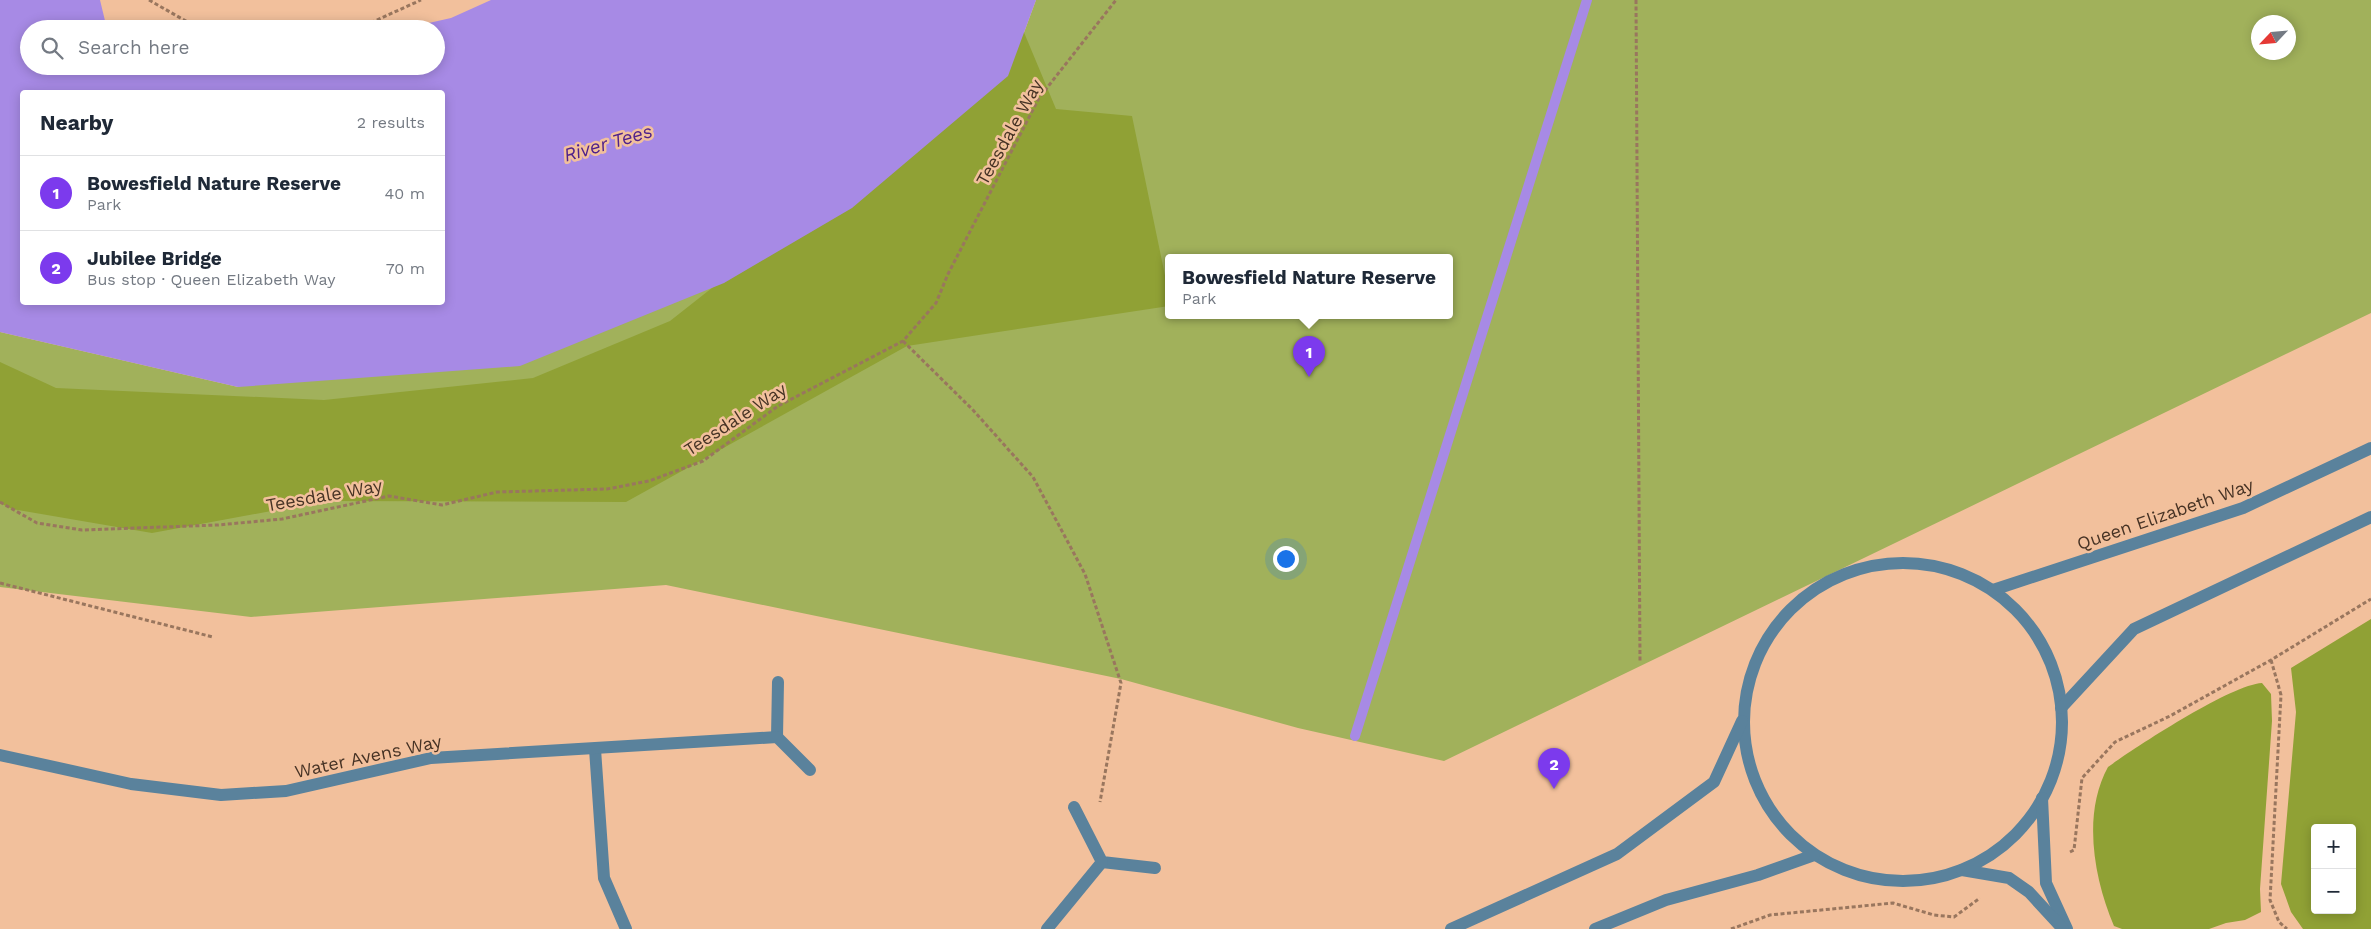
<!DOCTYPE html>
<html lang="en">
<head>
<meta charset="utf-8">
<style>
	:root { --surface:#fff; --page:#f2f2f3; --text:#1f2937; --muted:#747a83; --line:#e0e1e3; --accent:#7c3aed }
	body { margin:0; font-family:"Work Sans",sans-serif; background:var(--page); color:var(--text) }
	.controls { position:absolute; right:15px; bottom:15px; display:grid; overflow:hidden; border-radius:5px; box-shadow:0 2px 12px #0003 }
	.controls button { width:45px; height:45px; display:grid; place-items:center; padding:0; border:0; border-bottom:1px solid var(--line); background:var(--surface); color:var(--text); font:25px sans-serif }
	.compass { position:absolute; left:2251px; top:15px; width:45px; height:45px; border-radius:50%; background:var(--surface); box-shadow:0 2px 12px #0003; rotate:244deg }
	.you { position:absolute; left:1285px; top:558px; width:18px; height:18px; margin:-12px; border:4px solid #fff; border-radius:50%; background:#1a73e8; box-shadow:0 0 0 8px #1a73e833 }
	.badge { display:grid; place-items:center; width:32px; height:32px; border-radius:50%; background:var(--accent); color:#fff; font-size:16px; font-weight:700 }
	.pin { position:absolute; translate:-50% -41px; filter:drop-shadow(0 1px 2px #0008) }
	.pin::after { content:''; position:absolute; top:26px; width:18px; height:15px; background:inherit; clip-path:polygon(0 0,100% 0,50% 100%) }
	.popup { position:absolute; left:1165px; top:254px; width:288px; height:65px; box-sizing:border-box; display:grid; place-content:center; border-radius:5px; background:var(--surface); filter:drop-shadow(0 1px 4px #0005); font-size:16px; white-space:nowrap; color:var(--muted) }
	.popup b { font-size:19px; color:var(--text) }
	.popup::after { content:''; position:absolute; left:50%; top:100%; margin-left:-10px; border:10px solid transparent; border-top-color:var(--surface) }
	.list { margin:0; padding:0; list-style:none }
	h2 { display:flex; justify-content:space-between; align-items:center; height:65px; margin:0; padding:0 20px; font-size:21px }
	h2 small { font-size:16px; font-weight:400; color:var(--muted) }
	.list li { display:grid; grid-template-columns:32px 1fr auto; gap:15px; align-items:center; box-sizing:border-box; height:75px; padding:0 20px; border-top:1px solid var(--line) }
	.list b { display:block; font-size:19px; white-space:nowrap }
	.list p { margin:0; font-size:16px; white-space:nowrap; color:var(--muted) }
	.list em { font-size:16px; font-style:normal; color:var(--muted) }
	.icon { flex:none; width:28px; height:28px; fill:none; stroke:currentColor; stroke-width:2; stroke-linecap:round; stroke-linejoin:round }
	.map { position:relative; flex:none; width:2371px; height:929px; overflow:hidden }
	.search { position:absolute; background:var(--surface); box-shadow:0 2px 12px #0003; left:20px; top:20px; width:425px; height:55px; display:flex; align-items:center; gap:12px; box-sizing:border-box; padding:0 18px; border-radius:28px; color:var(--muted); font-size:19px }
	.panel { position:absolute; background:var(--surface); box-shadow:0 2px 12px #0003; left:20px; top:90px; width:425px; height:215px; border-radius:5px }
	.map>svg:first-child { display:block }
</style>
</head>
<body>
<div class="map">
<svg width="2371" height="929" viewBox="0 0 2371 929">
	<rect width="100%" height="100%" fill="#f2c09c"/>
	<path fill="#a1b15b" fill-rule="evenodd" d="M 1036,0 L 2371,0 L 2371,313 L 1444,761 L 1298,728 L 1121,679 L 666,585 L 251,617 L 0,587 L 0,332 L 238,387 L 1008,76 ZM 2258,22 L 2288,22 L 2288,52 L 2258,52 ZM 1169,258 L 1449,258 L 1449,316 L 1169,316 Z"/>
	<g fill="#90a135" fill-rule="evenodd">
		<polygon points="1013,6 1056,109 1132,116 1169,295 1169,306 907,346 626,502 325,501 152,533 12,509 0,503 0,362 56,388 324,400 533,378 670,321 905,136"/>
		<path d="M 2371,619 L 2371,929 L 2303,929 L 2291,912 L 2281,884 L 2296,712 L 2291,668 ZM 2315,828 L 2352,828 L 2352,910 L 2315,910 Z"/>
		<path d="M 2262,683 L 2271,694 L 2272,721 L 2260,889 L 2261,912 L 2245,920 L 2226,923 L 2209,929 L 2122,929 L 2114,926 C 2094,879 2082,814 2108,767 C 2136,747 2230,685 2262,683 Z"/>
	</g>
	<path fill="#a78ae5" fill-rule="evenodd" d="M 0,0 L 100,0 L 107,29 L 29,29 L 29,66 L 436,66 L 436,29 L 402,29 L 451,18 L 491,0 L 1036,0 L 1008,76 L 852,208 L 724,283 L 520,366 L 238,387 L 0,332 ZM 22,92 L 442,92 L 442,302 L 22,302 Z"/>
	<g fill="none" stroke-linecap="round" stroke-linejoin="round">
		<polyline stroke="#a78ae5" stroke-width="10" points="1355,736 1587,0"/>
		<g stroke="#99765e" stroke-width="3" stroke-dasharray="4 2.5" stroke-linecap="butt">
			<polyline points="149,0 198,28 206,29"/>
			<polyline points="1636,0 1640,661"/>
			<polyline points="326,29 368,24 421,0"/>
			<polyline points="903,341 973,410 1033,477 1085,574 1121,683 1100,802"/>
			<polyline points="0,502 37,523 82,530 218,525 282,519 389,496 442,505 497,492 607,489 649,481 703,461 778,406 903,341 936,303 948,274 1039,98 1116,0"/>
			<polyline points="0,583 213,637"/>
			<polyline points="2271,660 2281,695 2270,900 2279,922 2287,929"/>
			<polyline points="2070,852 2074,850 2082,778 2115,742 2170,716 2271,660 2371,599"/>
			<polyline points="1731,929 1770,915 1893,903 1934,915 1954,917 1980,898"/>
		</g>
		<g stroke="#5a829c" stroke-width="12">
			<circle cx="1903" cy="722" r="159"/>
			<polyline points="1993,590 2243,508 2371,448"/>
			<polyline points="2061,708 2134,629 2371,517"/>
			<polyline points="777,737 778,682"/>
			<polyline points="595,749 604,878 626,929"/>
			<polyline points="0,755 131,784 221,795 286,791 431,758 777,737 810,770"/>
			<polyline points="2042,798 2046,883 2067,929"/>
			<polyline points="1074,807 1102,862 1155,868"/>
			<polyline points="1962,870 2009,878 2029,892 2063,929"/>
			<polyline points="1047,929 1102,862"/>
			<polyline points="1451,929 1617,854 1714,782 1742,721"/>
			<polyline points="1595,929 1666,900 1758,875 1814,855"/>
		</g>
	</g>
	<g text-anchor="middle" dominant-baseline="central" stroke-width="5" stroke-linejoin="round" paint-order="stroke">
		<g font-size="18" fill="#473325" stroke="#f2c09c">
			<text transform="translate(1009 132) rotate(-61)">Teesdale Way</text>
			<text transform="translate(735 419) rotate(-33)">Teesdale Way</text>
			<text transform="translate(324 495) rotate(-10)">Teesdale Way</text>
			<text transform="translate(2165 514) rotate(-19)">Queen Elizabeth Way</text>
			<text transform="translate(368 756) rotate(-12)">Water Avens Way</text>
		</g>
		<g font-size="19" font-style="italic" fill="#4f218b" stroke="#f2c09c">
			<text transform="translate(608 143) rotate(-16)">River Tees</text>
		</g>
	</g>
</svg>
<div class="controls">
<button>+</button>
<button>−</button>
</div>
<svg class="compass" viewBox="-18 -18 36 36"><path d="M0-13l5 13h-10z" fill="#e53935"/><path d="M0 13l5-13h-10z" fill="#747a83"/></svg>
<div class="you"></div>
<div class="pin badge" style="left:1309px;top:377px">1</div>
<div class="popup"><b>Bowesfield Nature Reserve</b>Park</div>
<div class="pin badge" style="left:1554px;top:789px">2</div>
<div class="search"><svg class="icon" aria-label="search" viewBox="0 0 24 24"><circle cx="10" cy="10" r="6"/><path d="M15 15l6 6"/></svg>Search here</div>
<section class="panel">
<h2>Nearby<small>2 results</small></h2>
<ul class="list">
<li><span class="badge">1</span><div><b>Bowesfield Nature Reserve</b><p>Park</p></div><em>40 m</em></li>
<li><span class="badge">2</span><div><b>Jubilee Bridge</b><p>Bus stop · Queen Elizabeth Way</p></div><em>70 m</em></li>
</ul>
</section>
</div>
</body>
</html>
